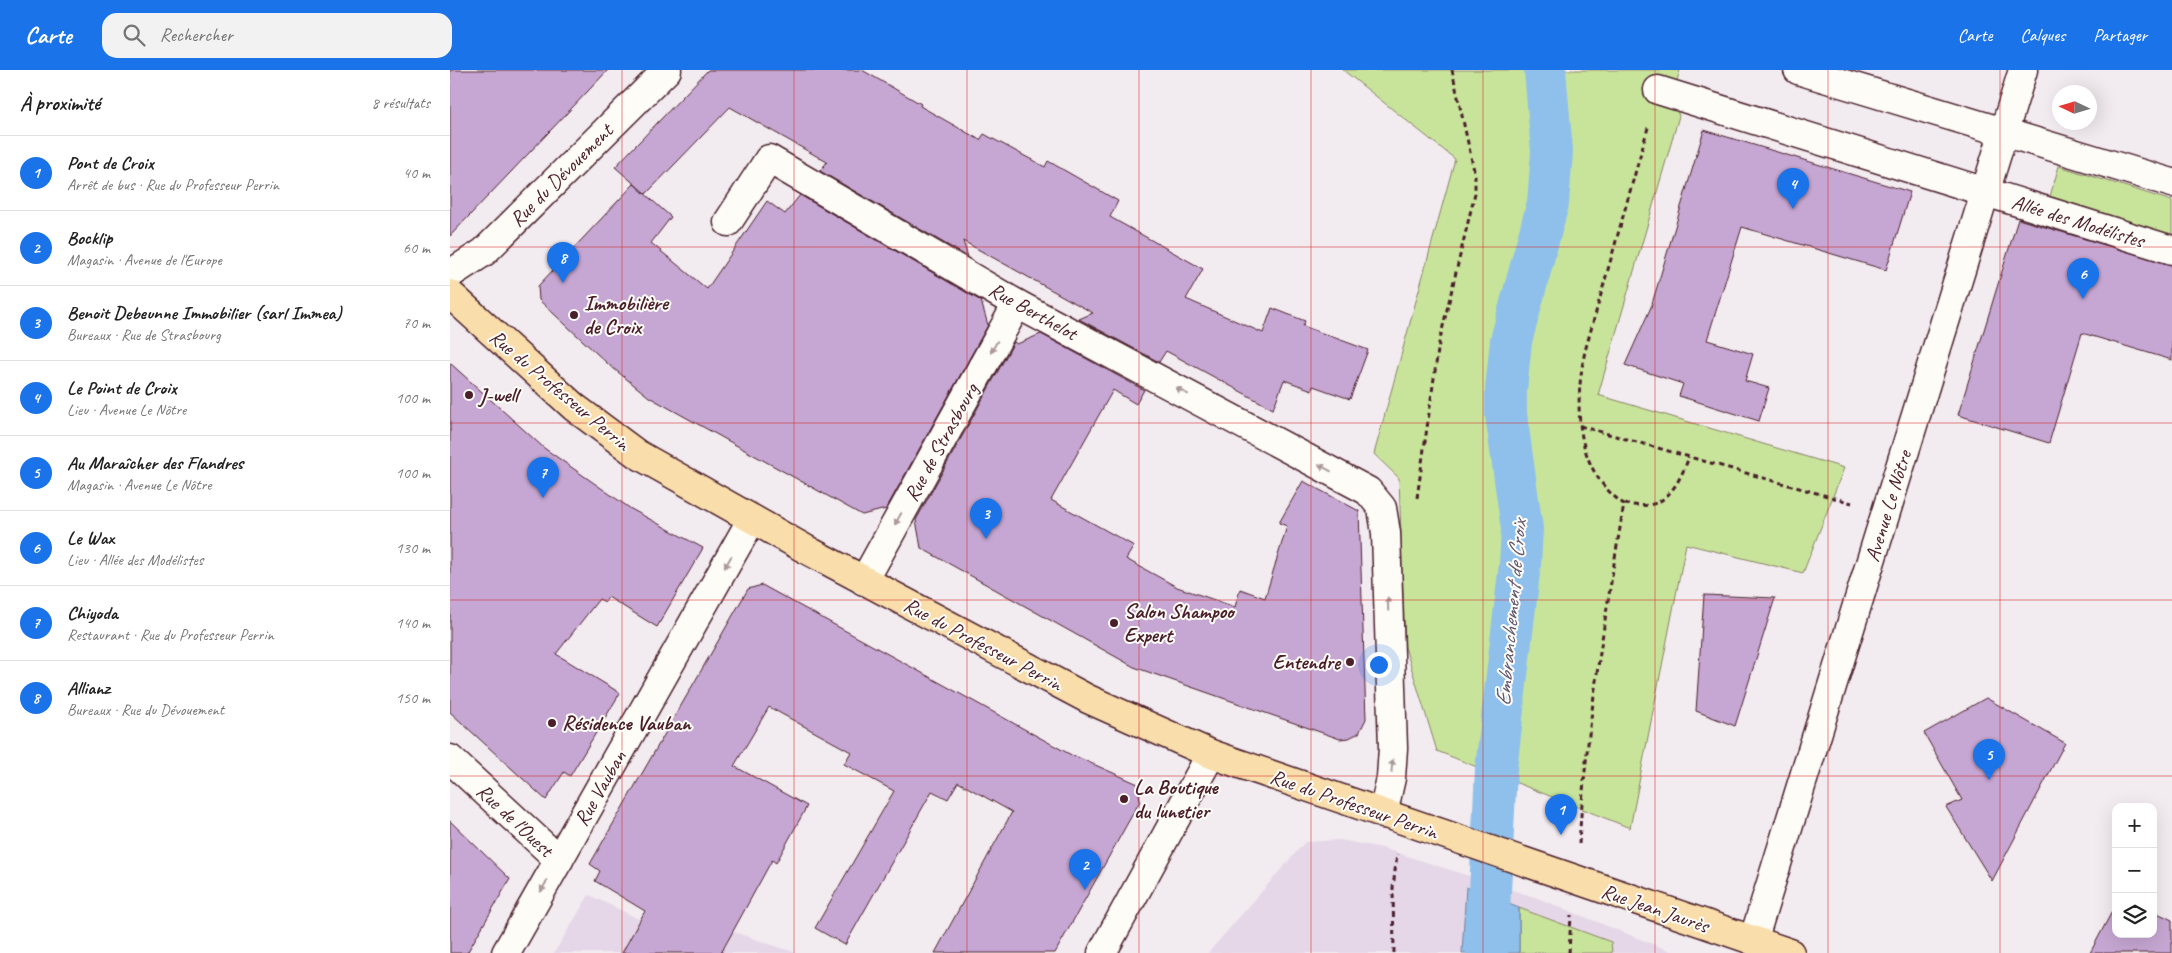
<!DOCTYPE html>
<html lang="fr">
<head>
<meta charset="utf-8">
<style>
	:root { --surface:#fff; --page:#f2f2f2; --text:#222; --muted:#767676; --line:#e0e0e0; --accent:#1a73e8 }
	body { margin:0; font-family:Caveat,sans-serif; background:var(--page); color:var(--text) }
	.controls { position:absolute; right:15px; bottom:15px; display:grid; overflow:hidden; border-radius:10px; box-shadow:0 5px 20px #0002 }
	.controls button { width:45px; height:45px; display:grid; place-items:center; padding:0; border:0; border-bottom:1px solid var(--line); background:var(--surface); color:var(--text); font:25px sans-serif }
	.compass { position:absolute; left:1602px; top:15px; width:45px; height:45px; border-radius:50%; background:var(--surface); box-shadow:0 5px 20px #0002; rotate:274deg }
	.you { position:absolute; left:928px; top:594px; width:18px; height:18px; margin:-12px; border:4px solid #fff; border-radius:50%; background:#1a73e8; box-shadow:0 0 0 8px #1a73e833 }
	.badge { display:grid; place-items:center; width:32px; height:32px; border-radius:50%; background:var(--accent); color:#fff; font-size:16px; font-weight:700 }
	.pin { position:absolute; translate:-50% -41px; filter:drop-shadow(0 1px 2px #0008) }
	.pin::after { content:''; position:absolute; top:26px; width:18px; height:15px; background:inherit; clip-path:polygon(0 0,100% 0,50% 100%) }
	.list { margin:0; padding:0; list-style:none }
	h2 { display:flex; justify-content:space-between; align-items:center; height:65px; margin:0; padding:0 20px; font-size:21px }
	h2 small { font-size:16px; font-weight:400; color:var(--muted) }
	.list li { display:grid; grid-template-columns:32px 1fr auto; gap:15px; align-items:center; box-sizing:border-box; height:75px; padding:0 20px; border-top:1px solid var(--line) }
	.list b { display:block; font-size:19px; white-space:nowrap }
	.list p { margin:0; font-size:16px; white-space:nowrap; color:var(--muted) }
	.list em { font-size:16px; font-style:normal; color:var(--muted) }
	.icon { flex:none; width:28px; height:28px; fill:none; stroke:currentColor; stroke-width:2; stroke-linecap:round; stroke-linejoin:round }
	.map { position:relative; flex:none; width:1722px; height:883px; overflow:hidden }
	header { display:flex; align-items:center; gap:30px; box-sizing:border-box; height:70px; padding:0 25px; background:var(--accent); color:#fff }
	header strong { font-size:24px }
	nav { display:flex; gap:28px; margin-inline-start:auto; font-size:18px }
	.search { width:350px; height:45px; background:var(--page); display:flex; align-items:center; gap:12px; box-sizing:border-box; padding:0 18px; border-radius:15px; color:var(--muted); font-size:19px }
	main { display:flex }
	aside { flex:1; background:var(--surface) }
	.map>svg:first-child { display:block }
</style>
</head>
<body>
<header>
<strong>Carte</strong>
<div class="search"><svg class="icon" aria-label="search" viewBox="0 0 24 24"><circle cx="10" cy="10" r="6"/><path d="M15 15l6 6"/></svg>Rechercher</div>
<nav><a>Carte</a><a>Calques</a><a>Partager</a></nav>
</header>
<main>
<aside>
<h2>À proximité<small>8 résultats</small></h2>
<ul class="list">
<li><span class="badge">1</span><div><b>Pont de Croix</b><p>Arrêt de bus · Rue du Professeur Perrin</p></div><em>40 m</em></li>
<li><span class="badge">2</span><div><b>Bocklip</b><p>Magasin · Avenue de l'Europe</p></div><em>60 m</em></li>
<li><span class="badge">3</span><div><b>Benoit Debeunne Immobilier (sarl Immea)</b><p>Bureaux · Rue de Strasbourg</p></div><em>70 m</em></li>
<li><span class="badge">4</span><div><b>Le Point de Croix</b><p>Lieu · Avenue Le Nôtre</p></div><em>100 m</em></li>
<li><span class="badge">5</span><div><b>Au Maraîcher des Flandres</b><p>Magasin · Avenue Le Nôtre</p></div><em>100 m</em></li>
<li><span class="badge">6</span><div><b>Le Wax</b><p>Lieu · Allée des Modélistes</p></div><em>130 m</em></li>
<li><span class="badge">7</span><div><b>Chiyoda</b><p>Restaurant · Rue du Professeur Perrin</p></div><em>140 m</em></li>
<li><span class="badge">8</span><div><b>Allianz</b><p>Bureaux · Rue du Dévouement</p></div><em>150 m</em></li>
</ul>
</aside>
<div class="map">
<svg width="1722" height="883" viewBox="0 0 1722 883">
	<rect width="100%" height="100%" fill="#f2ebf0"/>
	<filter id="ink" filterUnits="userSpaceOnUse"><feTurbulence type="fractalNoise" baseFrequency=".02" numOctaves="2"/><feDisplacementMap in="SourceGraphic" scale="10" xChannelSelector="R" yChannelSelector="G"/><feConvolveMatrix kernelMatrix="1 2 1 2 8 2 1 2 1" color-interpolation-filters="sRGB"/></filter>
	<g filter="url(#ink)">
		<g fill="#e5d7e7">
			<polygon points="890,770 932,778 1087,828 1225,883 758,883 855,772"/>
			<polygon points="139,825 197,853 208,836 346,883 104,883"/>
		</g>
		<g fill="#c8e49b" stroke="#898263">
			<polygon points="893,0 1230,0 1222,28 1229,46 1148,325 1394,398 1353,503 1236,474 1180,758 987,681 955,577 949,408 924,384 1005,89"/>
			<polygon points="1609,96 1722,131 1722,171 1598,133"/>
			<polygon points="1069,838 1161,872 1162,883 1069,883"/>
		</g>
		<polygon fill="#8fc0eb" stroke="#73809e" points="1016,817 1069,838 1069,883 1012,883"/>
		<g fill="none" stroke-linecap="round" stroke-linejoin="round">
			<polyline stroke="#8fc0eb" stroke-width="42" points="1037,883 1046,699 1070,494 1072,459 1056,344 1056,320 1061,271 1098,133 1102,82 1095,0"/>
		</g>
		<g fill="#c6a7d3" stroke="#4a1f2b">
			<polygon points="0,0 158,0 0,166"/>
			<polygon points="258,0 412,0 471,34 470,36 530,70 534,64 595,97 598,91 668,131 660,147 753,199 736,229 813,263 822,238 855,251 853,256 918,280 900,329 863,316 862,320 834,310 823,339 716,281 709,292 629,249 643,243 513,171 518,187 370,101 377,92 280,37 196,124 165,97"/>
			<polygon points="1254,60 1460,122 1436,200 1292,157 1257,270 1303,284 1295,311 1319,318 1309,351 1229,326 1233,314 1175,295 1201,237"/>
			<polygon points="184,114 221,147 201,173 257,219 317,131 335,144 350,125 531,231 538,255 436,439 412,445 199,327 158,294 89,230 88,216"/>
			<polygon points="1568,149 1722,195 1722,290 1632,263 1599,373 1508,345"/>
			<polygon points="591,264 694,320 686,334 663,320 601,430 684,476 676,489 727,517 785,537 790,519 815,528 837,456 829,453 853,411 909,441 916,649 909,663 899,668 890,669 684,597 471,478 466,450 564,272 567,274"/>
			<polygon points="0,293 94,378 181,439 253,478 207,557 158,527 155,532 149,529 106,584 170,623 120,706 114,702 96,730 0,642"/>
			<polygon points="312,515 625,687 625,686 688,714 690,731 605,883 485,883 562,742 508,712 498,729 482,721 395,875 365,858 444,721 394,694 401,682 319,637 284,696 357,736 326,793 322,790 271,883 172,883 195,841 145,811 150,801 140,794 298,519"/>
			<polygon points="1254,525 1325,528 1285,656 1246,641"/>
			<polygon points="1536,628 1615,673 1542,811 1496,737 1512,730 1474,663"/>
			<polygon points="0,751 60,809 17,883 0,883"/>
			<polygon points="1666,834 1666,864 1703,864 1703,841 1722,850 1722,883 1640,883"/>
		</g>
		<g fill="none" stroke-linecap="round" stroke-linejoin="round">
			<g stroke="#4a1f2b" stroke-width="31">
				<g id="minor">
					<polyline points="1348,0 1722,113"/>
					<polyline points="1208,20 1722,180"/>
					<polyline points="278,152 319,89 567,234 918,421 932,438 936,463 943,678 941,708 933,744"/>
					<polyline points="0,204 34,182 217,0"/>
					<polyline points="414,511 567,234"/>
					<polyline points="0,689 109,790"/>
					<polyline points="1303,871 1573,0"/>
					<polyline points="56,883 302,449"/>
					<polyline points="652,883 761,684"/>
				</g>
			</g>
			<g stroke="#4a1f2b" stroke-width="31">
				<polyline id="major" points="0,224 124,337 187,384 359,481 638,629 761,684 1340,883"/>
			</g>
			<g stroke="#4a1f2b" stroke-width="3" stroke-dasharray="5 4" stroke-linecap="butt">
				<polyline points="1130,356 1402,433"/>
				<polyline points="967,428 989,273 1025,123 1025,105 1002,0"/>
				<path d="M 1174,434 C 1183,435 1194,437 1203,434 C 1222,429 1233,403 1239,387"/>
				<path d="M 1129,774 C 1136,660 1155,547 1174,434 C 1124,400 1124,335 1135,281 L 1199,54"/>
				<polyline points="944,883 943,818 947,784"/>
				<polyline points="1119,883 1121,845"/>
			</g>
			<use href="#minor" stroke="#fdfcf7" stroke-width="28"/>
			<use href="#major" stroke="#f9deab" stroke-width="28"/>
		</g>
		<defs><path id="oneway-solid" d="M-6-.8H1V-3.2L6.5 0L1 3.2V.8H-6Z" transform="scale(1.25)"/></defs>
		<g fill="#ac999b">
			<use href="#oneway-solid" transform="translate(544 277) rotate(119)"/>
			<use href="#oneway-solid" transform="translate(732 321) rotate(-152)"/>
			<use href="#oneway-solid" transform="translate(875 398) rotate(-152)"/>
			<use href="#oneway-solid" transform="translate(448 449) rotate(119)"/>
			<use href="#oneway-solid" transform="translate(278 492) rotate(120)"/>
			<use href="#oneway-solid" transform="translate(938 534) rotate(-92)"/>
			<use href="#oneway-solid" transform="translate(942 696) rotate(-85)"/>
			<use href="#oneway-solid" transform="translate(94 816) rotate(120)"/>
		</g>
	</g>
	<path fill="none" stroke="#d62828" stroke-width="1" stroke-opacity="0.55" d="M 172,0 L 172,883M 344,0 L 344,883M 517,0 L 517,883M 689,0 L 689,883M 861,0 L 861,883M 1033,0 L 1033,883M 1205,0 L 1205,883M 1378,0 L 1378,883M 1550,0 L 1550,883M 0,177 L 1722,177M 0,353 L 1722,353M 0,530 L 1722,530M 0,706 L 1722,706"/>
	<g fill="#4a1f2b" stroke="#fdfcf7" stroke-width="2">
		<circle cx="124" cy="245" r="5"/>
		<circle cx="19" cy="325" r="5"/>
		<circle cx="664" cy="553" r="5"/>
		<circle cx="900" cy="592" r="5"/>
		<circle cx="102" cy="653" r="5"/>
		<circle cx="674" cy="729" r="5"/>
	</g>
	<g text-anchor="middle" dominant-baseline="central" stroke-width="4" stroke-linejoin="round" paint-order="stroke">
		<g font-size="21" fill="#4a1f2b" stroke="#fdfcf7">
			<text transform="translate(111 105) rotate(-45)">Rue du Dévouement</text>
			<text transform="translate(1628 151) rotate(17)">Allée des Modélistes</text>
			<text transform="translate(583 241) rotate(29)">Rue Berthelot</text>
			<text transform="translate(110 320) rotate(40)">Rue du Professeur Perrin</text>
			<text transform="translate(491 372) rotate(-61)">Rue de Strasbourg</text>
			<text transform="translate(1438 436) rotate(-73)">Avenue Le Nôtre</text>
			<text transform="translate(533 574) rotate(28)">Rue du Professeur Perrin</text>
			<text transform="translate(150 718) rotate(-60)">Rue Vauban</text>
			<text transform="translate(904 734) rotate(19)">Rue du Professeur Perrin</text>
			<text transform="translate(65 750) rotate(43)">Rue de l'Ouest</text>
			<text transform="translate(1205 838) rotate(19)">Rue Jean Jaurès</text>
		</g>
		<g font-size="21" font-weight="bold" fill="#4a1f2b" stroke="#fdfcf7" text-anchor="start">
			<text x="134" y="233">Immobilière<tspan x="134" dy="24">de Croix</tspan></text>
			<text x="29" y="325">J-well</text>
			<text x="674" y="541">Salon Shampoo<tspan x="674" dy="24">Expert</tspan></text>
			<text x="890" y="592" text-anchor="end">Entendre</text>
			<text x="112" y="653">Résidence Vauban</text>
			<text x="684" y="717">La Boutique<tspan x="684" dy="24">du lunetier</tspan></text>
		</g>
		<g font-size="22" font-style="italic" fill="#62576e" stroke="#fdfcf7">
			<text transform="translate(1061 543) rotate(-85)">Embranchement de Croix</text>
		</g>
	</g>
</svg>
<div class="controls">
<button>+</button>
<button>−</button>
<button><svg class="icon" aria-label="layers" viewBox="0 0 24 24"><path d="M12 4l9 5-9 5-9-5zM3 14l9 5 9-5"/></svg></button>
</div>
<svg class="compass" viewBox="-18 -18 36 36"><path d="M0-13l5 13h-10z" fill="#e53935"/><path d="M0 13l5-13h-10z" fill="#767676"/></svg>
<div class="you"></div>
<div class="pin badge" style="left:1111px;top:765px">1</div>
<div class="pin badge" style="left:635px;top:820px">2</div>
<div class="pin badge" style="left:536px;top:469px">3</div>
<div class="pin badge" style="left:1343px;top:139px">4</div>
<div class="pin badge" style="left:1539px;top:710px">5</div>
<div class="pin badge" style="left:1633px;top:229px">6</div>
<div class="pin badge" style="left:93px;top:428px">7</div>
<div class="pin badge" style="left:113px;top:213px">8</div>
</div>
</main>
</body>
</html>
